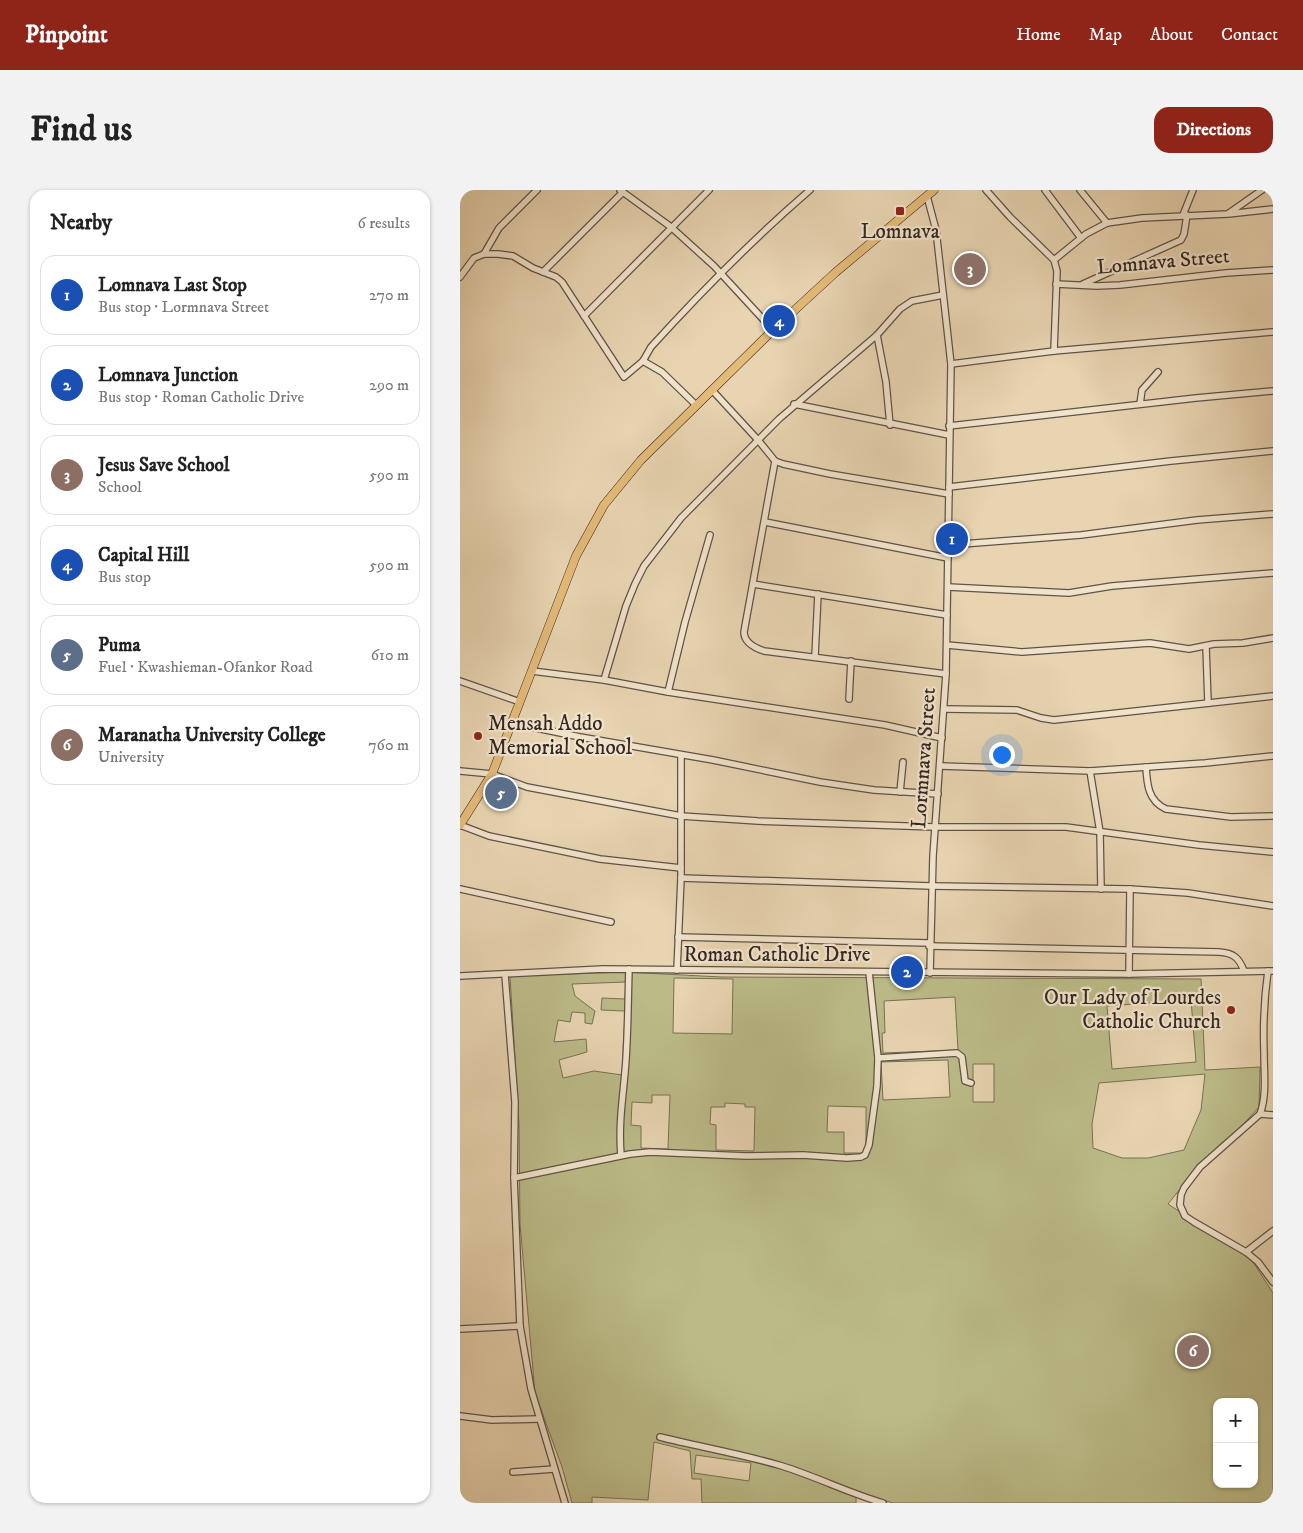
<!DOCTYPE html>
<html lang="en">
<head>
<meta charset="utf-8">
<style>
	:root { --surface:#fff; --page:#f2f2f2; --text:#222; --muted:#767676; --line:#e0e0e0; --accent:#8f2418 }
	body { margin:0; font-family:"IM FELL DW Pica",serif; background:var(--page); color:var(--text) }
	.controls { position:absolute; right:15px; bottom:15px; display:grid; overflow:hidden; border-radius:10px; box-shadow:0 1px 4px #0004 }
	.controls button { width:45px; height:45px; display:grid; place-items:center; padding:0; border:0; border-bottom:1px solid var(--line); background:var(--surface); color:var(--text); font:25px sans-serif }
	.you { position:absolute; left:541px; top:564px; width:18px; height:18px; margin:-12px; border:4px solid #fff; border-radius:50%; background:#1a73e8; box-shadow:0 0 0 8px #1a73e833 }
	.badge { display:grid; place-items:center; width:32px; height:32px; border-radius:50%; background:var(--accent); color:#fff; font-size:16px; font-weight:700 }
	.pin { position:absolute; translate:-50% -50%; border:2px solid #fff; box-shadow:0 1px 5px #0006 }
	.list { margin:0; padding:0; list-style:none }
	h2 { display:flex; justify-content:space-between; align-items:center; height:65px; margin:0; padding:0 20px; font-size:21px }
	h2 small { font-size:16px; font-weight:400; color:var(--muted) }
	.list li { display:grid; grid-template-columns:32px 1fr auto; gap:15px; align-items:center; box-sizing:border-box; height:80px; margin:0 10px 10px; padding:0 10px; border:1px solid var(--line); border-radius:15px }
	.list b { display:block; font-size:19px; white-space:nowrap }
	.list p { margin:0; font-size:16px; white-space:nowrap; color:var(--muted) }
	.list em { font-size:16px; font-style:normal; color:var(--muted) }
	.map { position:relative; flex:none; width:813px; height:1313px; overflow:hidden; border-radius:15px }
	header { display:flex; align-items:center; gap:30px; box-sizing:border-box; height:70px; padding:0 25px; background:var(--accent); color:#fff }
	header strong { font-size:24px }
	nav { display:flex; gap:28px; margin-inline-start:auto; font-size:18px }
	.intro { display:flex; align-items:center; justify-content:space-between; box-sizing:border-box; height:120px; padding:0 30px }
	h1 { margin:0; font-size:35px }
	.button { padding:12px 22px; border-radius:15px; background:var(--accent); color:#fff; font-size:18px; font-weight:700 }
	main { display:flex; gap:30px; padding:0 30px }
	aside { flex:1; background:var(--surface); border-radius:15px; box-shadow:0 1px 4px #0004 }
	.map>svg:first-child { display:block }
</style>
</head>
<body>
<header>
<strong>Pinpoint</strong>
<nav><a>Home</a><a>Map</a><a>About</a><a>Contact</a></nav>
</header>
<div class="intro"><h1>Find us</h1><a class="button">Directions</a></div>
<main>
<aside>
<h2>Nearby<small>6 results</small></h2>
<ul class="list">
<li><span class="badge" style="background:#1a4fb4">1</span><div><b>Lomnava Last Stop</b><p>Bus stop · Lormnava Street</p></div><em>270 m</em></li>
<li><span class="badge" style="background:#1a4fb4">2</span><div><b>Lomnava Junction</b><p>Bus stop · Roman Catholic Drive</p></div><em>290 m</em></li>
<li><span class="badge" style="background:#8d6e63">3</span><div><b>Jesus Save School</b><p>School</p></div><em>590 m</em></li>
<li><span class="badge" style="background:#1a4fb4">4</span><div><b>Capital Hill</b><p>Bus stop</p></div><em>590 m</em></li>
<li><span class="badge" style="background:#5c6f8a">5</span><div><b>Puma</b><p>Fuel · Kwashieman-Ofankor Road</p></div><em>610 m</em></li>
<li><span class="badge" style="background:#8d6e63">6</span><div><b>Maranatha University College</b><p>University</p></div><em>760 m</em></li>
</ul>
</aside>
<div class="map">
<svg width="813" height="1313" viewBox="0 0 813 1313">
	<rect width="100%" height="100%" fill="#e8d4b1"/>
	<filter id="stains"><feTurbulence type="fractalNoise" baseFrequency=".004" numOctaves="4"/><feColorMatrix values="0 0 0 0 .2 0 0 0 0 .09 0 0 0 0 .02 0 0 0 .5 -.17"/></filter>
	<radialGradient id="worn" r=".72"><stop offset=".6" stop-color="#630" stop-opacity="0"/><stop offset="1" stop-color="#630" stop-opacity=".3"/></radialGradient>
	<path fill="#bb8" stroke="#787154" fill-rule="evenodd" d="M 164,782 L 262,787 L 741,789 L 745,880 L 800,877 L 799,917 L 769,950 L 741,973 L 708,1014 L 791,1069 L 813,1103 L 813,1313 L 433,1313 L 396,1302 L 396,1313 L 242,1313 L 241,1289 L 232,1289 L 230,1261 L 194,1252 L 188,1310 L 132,1307 L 132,1313 L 112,1313 L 102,1277 L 75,1203 L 60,1034 L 59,935 L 50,786 ZM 214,788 L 273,789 L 272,844 L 213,843 ZM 166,792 L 165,809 L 142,808 L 141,820 L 165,821 L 162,885 L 134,881 L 103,888 L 99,870 L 127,862 L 126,849 L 94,852 L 98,830 L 110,832 L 112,822 L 125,823 L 125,833 L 132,834 L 135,821 L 115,806 L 112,794 ZM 495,807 L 498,860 L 423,863 L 422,843 L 425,843 L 424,811 ZM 731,810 L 736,872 L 652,879 L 647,816 ZM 488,870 L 490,907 L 423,910 L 421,872 ZM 513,874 L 534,874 L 534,912 L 513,912 ZM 745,884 L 741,920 L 724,960 L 688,968 L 662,968 L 633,958 L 632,934 L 639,893 ZM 192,905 L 210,905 L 208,959 L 181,958 L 181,936 L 171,935 L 172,912 L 192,913 ZM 265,913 L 285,914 L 285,917 L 295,917 L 294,961 L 256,960 L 256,935 L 250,934 L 251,917 L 265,917 ZM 368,916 L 406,917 L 406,963 L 384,963 L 384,942 L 367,942 ZM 757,1212 L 794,1212 L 794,1294 L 757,1294 ZM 236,1265 L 291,1273 L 289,1291 L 234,1283 Z"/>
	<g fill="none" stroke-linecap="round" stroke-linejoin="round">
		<g stroke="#615245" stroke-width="8">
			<g id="minor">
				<polyline points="160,0 211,37 254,76 313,140"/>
				<polyline points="526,0 550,27 594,70 597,81 594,161"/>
				<polyline points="585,0 621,48"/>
				<polyline points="620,0 647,33"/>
				<polyline points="467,6 476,40 491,174 486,484 473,666 470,783"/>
				<polyline points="769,23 802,0"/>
				<polyline points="723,25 733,0"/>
				<polyline points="24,64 39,38 77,0"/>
				<polyline points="594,70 626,44 647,33 682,28 768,24 813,19"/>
				<polyline points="83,82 163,2"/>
				<path d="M 0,87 L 14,68 L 24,64 L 38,64 L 53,66 L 73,78 L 96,87 L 102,92 L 164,187 L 183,171 L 191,157 C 241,102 293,49 350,0"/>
				<polyline points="596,94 637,96 660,95 766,83 813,80"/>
				<polyline points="623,94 721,50 724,44 727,25"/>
				<polyline points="124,126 249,0"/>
				<polyline points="417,145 426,192 430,235"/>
				<polyline points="183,171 202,182 236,215"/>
				<polyline points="491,174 594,161 813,142"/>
				<polyline points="252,200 298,250 315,271 323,274 370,284 489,304"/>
				<polyline points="334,214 489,245"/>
				<polyline points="680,214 682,200 698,182"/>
				<polyline points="489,236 736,208 813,201"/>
				<path d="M 315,271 L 284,442 C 284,453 295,458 304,461 L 486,484"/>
				<polyline points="489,297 711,271 813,261"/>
				<polyline points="305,332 488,368"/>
				<polyline points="489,355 621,345 737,330 813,324"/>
				<polyline points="293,394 487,425"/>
				<polyline points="488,397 609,403 652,396 813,383"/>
				<polyline points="487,455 562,462 690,453 729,459 754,454 783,453 813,448"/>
				<polyline points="746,456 748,513"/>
				<polyline points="355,466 358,404"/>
				<polyline points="72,481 144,490 208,502 425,535 482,548"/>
				<polyline points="144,490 166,416 175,394 184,376 221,328 319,229 417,145 440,119 452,111 483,105"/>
				<polyline points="0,491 60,512"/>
				<polyline points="208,502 225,432 250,345"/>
				<polyline points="389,509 391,471"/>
				<polyline points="485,519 557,520 581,528 594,530 813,506"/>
				<polyline points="52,533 120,547 253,570 360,592 414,600 478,604"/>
				<polyline points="480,576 630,581 745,573 813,566"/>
				<path d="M 686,577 C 687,594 688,611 706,619 L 771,627 L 813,626"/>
				<polyline points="0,581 32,584 67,597 221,626 298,631 475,637 606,637 739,655 813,662"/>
				<polyline points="630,581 640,642 641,699"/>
				<polyline points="440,602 443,572"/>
				<polyline points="0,635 29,646 140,669 221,678"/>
				<polyline points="221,688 471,696 670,699 728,703 813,716"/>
				<polyline points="0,699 151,732"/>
				<polyline points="218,747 469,753"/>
				<path d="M 469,756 L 759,762 C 774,763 779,768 784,781"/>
				<polyline points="217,780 221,688 221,565"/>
				<path d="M 808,781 C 804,809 803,835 804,863 C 804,883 807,906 800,924 L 740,977 L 724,998 L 721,1005 L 720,1015 L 725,1026 L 734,1032 L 786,1062 L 798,1072 L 813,1092"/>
				<polyline points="669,784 670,699"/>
				<polyline points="45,785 55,912 54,988 60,1136 71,1199 105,1313"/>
				<polyline points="0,786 143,779 669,784 813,781"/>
				<polyline points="418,868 497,863 502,867 505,891 511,893"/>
				<polyline points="800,924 813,925"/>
				<path d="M 161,965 C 158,931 164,902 166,869 C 168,839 168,809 169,779"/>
				<polyline points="54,988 170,964 190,962 286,966 343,965 387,968 401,967 405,965 409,955 417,896 418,868 409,782"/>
				<polyline points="786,1062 813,1041"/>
				<polyline points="0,1139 60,1136"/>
				<polyline points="0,1226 32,1230 79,1229"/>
				<path d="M 200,1247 C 240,1257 282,1264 322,1276 C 357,1287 389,1303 423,1313"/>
				<polyline points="53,1282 94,1279"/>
			</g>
		</g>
		<g stroke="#342721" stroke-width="9">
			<polyline id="major" points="0,635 32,584 116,366 144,315 181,270 313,140 376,82 474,0"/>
		</g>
		<use href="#minor" stroke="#f0e3cc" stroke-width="5.5"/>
		<use href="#major" stroke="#e4ba78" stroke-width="8"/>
	</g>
	<g fill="#8f2418" stroke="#f0e3cc" stroke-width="2">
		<rect x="435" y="16" width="10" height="10" rx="2.5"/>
		<circle cx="18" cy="546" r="5"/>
		<circle cx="771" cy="820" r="5"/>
	</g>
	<g text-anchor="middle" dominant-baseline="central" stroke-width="4.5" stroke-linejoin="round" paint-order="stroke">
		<g font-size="21" fill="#342721" stroke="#f0e3cc">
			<text x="440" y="42">Lomnava</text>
			<text x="28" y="534" text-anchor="start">Mensah Addo<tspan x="28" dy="24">Memorial School</tspan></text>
			<text x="761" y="808" text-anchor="end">Our Lady of Lourdes<tspan x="761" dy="24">Catholic Church</tspan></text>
		</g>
		<g font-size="21" fill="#342721" stroke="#f0e3cc">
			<text transform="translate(703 72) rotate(-5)">Lomnava Street</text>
			<text transform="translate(464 568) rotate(-86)">Lormnava Street</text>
			<text x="317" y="765">Roman Catholic Drive</text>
		</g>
	</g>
	<rect width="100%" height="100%" filter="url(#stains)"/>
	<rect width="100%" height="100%" fill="url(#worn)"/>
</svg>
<div class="controls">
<button>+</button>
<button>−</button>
</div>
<div class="you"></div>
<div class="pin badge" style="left:492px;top:349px;background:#1a4fb4">1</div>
<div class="pin badge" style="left:447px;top:782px;background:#1a4fb4">2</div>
<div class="pin badge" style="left:510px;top:79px;background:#8d6e63">3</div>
<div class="pin badge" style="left:319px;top:131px;background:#1a4fb4">4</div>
<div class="pin badge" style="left:41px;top:603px;background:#5c6f8a">5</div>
<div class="pin badge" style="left:733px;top:1161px;background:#8d6e63">6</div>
</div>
</main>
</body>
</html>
